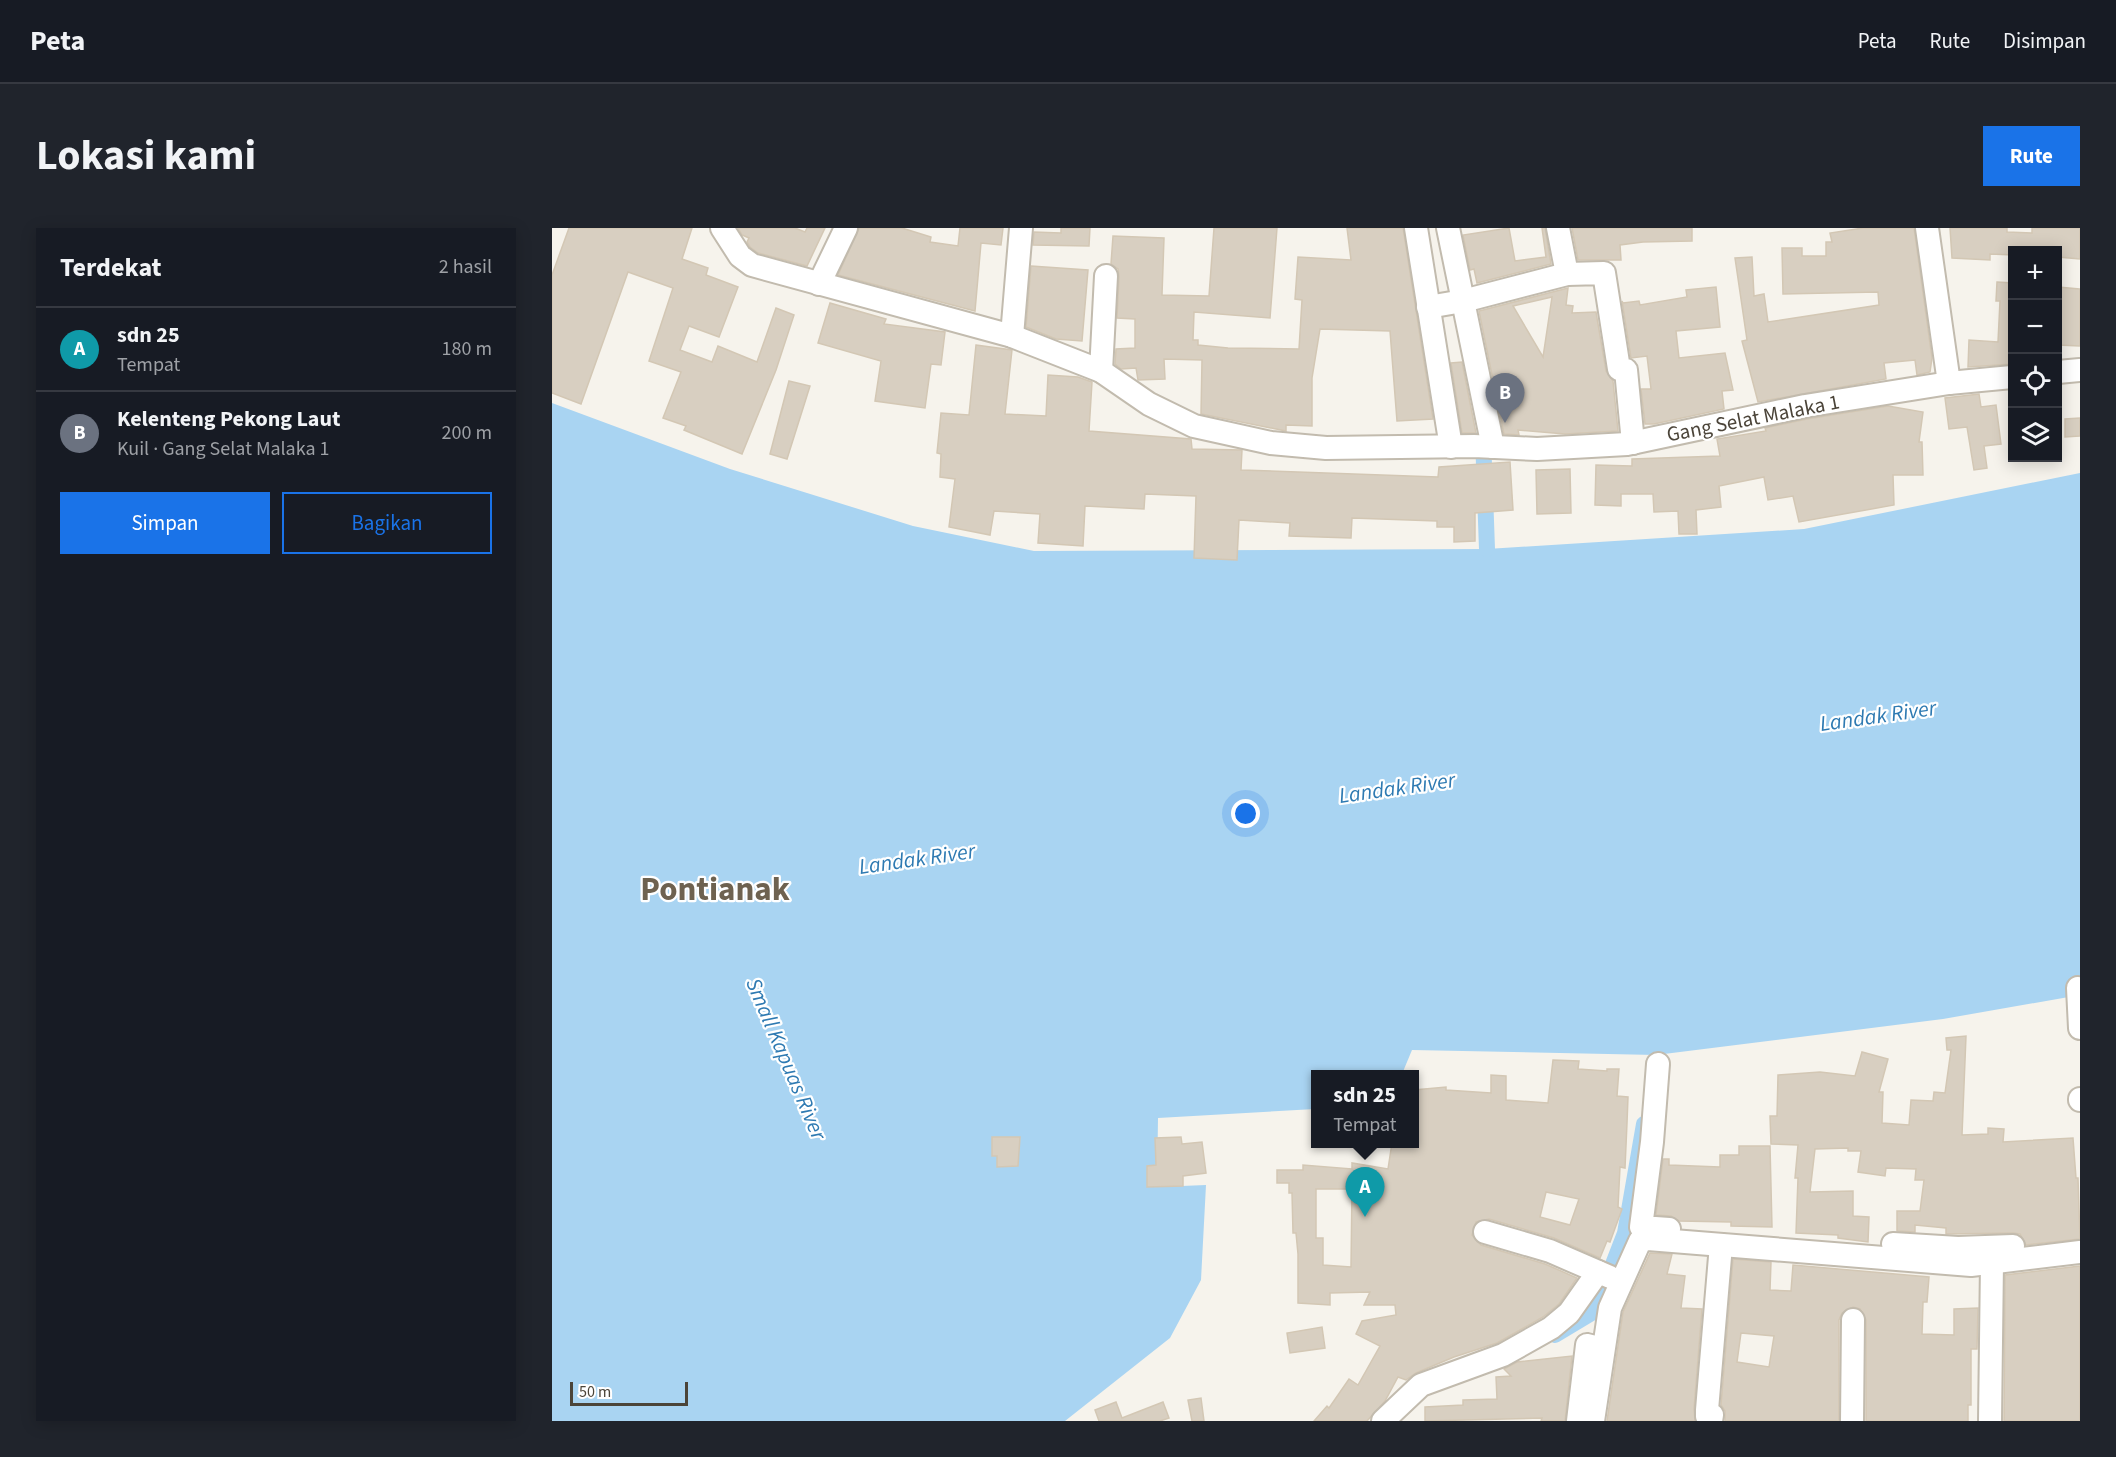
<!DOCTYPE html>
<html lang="id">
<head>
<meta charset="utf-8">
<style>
	:root { --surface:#171b24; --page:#20242c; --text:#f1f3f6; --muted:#9ea1a6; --line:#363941; --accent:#1a73e8 }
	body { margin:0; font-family:"Source Sans 3",sans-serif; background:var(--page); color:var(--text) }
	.controls { position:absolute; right:18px; top:18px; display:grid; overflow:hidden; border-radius:0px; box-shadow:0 3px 15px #0003 }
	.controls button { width:54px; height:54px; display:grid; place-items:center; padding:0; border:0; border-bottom:2px solid var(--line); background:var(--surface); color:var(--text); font:30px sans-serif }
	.scale { position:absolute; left:18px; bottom:15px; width:118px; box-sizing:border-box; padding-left:6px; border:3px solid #4b4439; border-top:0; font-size:16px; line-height:21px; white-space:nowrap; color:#4b4439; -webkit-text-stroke:4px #fff; paint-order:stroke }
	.you { position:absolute; left:694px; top:586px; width:21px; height:21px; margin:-15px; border:4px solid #fff; border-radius:50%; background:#1a73e8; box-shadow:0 0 0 9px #1a73e833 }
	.badge { display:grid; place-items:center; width:39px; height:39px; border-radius:50%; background:var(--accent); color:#fff; font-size:20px; font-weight:700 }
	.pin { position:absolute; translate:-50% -50px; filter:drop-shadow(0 2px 3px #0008) }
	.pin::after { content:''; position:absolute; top:32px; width:21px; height:18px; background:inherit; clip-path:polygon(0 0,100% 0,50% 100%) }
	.popup { position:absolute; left:759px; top:842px; width:108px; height:78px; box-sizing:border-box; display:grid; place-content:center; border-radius:0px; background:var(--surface); filter:drop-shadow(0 2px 4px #0005); font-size:20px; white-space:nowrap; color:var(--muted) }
	.popup b { font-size:22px; color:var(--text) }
	.popup::after { content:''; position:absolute; left:50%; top:100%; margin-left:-12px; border:12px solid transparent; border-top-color:var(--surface) }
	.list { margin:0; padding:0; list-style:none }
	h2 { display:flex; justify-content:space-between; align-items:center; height:78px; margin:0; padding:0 24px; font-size:26px }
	h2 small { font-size:20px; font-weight:400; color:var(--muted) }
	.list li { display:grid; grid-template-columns:39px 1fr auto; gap:18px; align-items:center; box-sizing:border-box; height:84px; padding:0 24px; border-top:2px solid var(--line) }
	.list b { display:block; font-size:22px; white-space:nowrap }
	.list p { margin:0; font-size:20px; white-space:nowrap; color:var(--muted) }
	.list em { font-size:20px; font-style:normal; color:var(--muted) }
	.actions { display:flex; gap:12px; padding:18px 24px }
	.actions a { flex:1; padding:14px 0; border:2px solid var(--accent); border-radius:0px; text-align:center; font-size:21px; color:var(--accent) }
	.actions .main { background:var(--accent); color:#fff }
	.icon { flex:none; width:33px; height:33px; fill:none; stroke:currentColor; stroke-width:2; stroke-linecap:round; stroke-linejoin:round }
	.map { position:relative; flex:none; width:1528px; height:1193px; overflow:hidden; border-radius:0px }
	header { display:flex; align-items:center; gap:36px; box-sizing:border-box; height:84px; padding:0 30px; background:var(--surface); border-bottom:2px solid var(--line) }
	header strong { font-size:28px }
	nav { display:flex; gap:33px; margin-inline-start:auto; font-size:21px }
	.intro { display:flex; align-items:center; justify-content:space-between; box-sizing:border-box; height:144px; padding:0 36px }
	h1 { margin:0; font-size:42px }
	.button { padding:15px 27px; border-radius:0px; background:var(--accent); color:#fff; font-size:21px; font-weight:700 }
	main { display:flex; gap:36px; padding:0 36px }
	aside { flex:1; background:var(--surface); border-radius:0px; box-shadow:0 3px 15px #0003 }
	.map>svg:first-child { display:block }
</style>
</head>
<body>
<header>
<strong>Peta</strong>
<nav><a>Peta</a><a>Rute</a><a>Disimpan</a></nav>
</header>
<div class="intro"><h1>Lokasi kami</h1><a class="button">Rute</a></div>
<main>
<aside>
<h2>Terdekat<small>2 hasil</small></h2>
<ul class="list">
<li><span class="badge" style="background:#0f9aa8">A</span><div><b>sdn 25</b><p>Tempat</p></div><em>180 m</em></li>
<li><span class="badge" style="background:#6b7280">B</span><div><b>Kelenteng Pekong Laut</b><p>Kuil · Gang Selat Malaka 1</p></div><em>200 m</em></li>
</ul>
<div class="actions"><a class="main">Simpan</a><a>Bagikan</a></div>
</aside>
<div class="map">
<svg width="1528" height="1193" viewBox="0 0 1528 1193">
	<rect width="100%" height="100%" fill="#f6f3ec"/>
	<polygon fill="#a9d4f2" points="0,175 178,241 361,298 482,323 935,321 1252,301 1528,245 1528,767 1391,791 1104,827 860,822 850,846 764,846 763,881 606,890 605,959 654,957 649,1052 618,1110 513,1193 0,1193"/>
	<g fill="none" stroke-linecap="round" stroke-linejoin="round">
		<g stroke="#a9d4f2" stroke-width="16">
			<polyline points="931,209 935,321"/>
			<polyline points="1003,1107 1043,1083 1073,1005 1092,896"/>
		</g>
	</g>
	<g fill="#d8cfc1" stroke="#d3c7b4" stroke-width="1.5" fill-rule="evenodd">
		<polygon points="17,0 140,0 130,31 156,40 154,47 186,59 167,109 137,98 128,122 160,134 166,118 205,134 224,80 242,87 224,142 190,226 132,202 134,198 111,190 129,144 97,133 121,60 76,44 29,176 0,165 0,47"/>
		<polygon points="186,0 243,0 253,4 255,0 273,0 255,38 206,25 198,19 195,14 197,10 190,7"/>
		<polygon points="307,0 350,0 379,9 378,14 406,18 408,0 451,0 449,17 429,15 423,83 286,47"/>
		<polygon points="509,0 538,0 537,18 481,17 482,4 509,5"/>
		<polygon points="662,0 725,0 718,90 642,84 641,112 646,112 646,117 676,120 747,121 750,72 743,71 746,29 799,32 795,0 851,0 881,191 845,193 838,103 768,101 760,150 760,198 734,197 734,203 649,186 650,132 612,131 613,151 586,152 584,140 569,141 563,136 564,121 583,120 583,91 565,90 567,49 566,41 559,36 561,8 612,10 610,67 657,68"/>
		<polygon points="957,0 963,33 994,29 990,0 993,0 999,36 925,55 922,41 918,42 911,7"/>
		<polygon points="1020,0 1140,0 1140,13 1091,14 1068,17 1069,32 1026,32"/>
		<polygon points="1311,0 1362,0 1380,130 1378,144 1365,147 1363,132 1332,135 1334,151 1206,174 1190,113 1195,112 1183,30 1200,29 1202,68 1212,66 1216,94 1327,77 1326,64 1231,66 1230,20 1250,20 1250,28 1274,28 1274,14 1280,14 1278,5"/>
		<polygon points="1398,0 1455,0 1455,4 1480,5 1480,0 1528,0 1528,31 1506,29 1506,22 1461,22 1461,27 1438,26 1438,32 1400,30"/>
		<polygon points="479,38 536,42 530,113 504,111 474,99"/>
		<polygon points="1445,54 1461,55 1461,136 1416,139 1417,112 1446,114 1448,73 1444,73"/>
		<polygon points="1164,59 1168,99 1124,103 1127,130 1173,125 1181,162 1170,163 1172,181 1102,196 1093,196 1089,161 1099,161 1095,128 1079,130 1070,73 1071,75 1087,73 1088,77 1135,69 1134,62"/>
		<polygon points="1506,59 1528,61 1528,118 1506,117"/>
		<path d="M 1016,60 L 1014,77 L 1021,78 L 1020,85 L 1044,84 L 1054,143 L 1061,153 L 1066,203 L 1013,206 L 966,202 L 967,207 L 952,206 L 927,83 ZM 1000,69 L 991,129 L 961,78 Z"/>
		<polygon points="278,75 334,91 332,96 393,104 389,137 379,136 373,180 323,173 329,133 266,115"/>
		<polygon points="424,117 460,122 453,186 494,188 496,147 526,149 540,154 537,203 639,211 640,221 690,222 689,242 886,249 887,239 958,234 961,282 923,285 923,313 902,314 902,299 885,299 885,293 800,290 799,310 737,308 738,295 687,292 685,332 642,330 644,268 593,266 592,281 533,278 531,318 486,315 488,286 442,283 438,307 397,299 403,251 388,249 389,226 385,225 389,185 417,187"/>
		<polygon points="910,134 924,205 910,205 899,135"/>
		<polygon points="237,153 258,158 235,231 218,226"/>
		<polygon points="1427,166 1429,179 1444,177 1449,216 1432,218 1435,240 1422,242 1415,199 1397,201 1393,170"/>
		<polygon points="1336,178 1371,184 1367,214 1370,214 1371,247 1341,247 1342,277 1247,294 1241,268 1216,272 1212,249 1167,258 1169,279 1144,282 1145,306 1127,306 1126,283 1102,284 1101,266 1069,266 1069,278 1043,277 1044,237 1080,238 1080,231 1168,228 1165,211 1214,203 1213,200 1255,191"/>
		<polygon points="1528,190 1528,208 1513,209 1513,191"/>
		<polygon points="1018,241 1019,285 985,286 984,242"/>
		<polygon points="1414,808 1410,907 1436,906 1436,900 1452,901 1451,914 1521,910 1524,950 1526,950 1528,1011 1474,1017 1468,1006 1461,1005 1394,1006 1394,1000 1363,997 1363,1004 1345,1003 1345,983 1368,983 1372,952 1363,952 1364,941 1334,940 1333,948 1306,944 1309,923 1296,923 1296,920 1263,921 1258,964 1301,963 1301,988 1317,989 1316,1014 1286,1010 1286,1007 1244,1005 1246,950 1243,950 1246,917 1219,916 1218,888 1225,888 1226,847 1268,844 1303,848 1310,824 1336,831 1327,864 1331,864 1330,895 1357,897 1359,872 1381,873 1382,864 1393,865 1399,822 1395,822 1394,810"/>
		<path d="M 1001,832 L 1027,833 L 1026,841 L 1055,843 L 1055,841 L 1067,841 L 1065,868 L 1076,869 L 1075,895 L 1073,940 L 1068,939 L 1066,979 L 1070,981 L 1058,1014 L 1055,1013 L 1048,1030 L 1002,1010 L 937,991 L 924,994 L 920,1007 L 929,1017 L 993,1036 L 1025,1050 L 1007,1076 L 991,1089 L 945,1115 L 902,1129 L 864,1145 L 854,1152 L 846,1149 L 833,1173 L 815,1193 L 762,1193 L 775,1178 L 777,1180 L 797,1151 L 806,1157 L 828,1118 L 804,1106 L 810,1093 L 844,1087 L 843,1077 L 812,1077 L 818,1064 L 778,1065 L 778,1077 L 746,1075 L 746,1026 L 744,1005 L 741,1005 L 740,965 L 737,965 L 737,955 L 725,955 L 725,942 L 751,942 L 751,937 L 800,941 L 800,935 L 836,941 L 840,915 L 862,915 L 862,862 L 894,859 L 894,862 L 939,865 L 939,847 L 954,848 L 954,872 L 996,875 ZM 764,961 L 800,961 L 799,1039 L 771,1037 L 771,1010 L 764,1010 ZM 994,964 L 1027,971 L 1018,997 L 988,989 Z"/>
		<polygon points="440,909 468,909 466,938 445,939 445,928 440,928"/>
		<polygon points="629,909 630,916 650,914 654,945 631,948 631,958 595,959 595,938 604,937 603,910"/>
		<polygon points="1187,918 1218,918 1220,999 1179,998 1179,994 1127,993 1119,988 1104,987 1111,931 1117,931 1117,937 1168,939 1168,927 1187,927"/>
		<polygon points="1098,1025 1120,1026 1115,1046 1133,1048 1129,1080 1150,1081 1142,1181 1143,1193 1055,1193 1071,1084"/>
		<path d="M 1181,1031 L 1219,1034 L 1218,1062 L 1239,1063 L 1241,1037 L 1377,1049 L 1375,1074 L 1371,1074 L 1370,1106 L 1402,1107 L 1402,1081 L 1426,1080 L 1425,1121 L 1419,1121 L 1419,1177 L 1416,1177 L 1416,1193 L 1314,1193 L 1314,1092 L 1308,1081 L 1301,1079 L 1290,1085 L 1287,1092 L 1287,1193 L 1173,1193 L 1173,1183 L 1169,1177 ZM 1189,1105 L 1222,1108 L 1217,1139 L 1185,1134 Z"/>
		<polygon points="1528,1038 1528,1193 1452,1193 1453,1047"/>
		<polygon points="770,1099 773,1120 738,1125 735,1105"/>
		<polygon points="1020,1128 1013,1193 989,1193 990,1190 873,1193 873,1179 911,1177 911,1172 945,1171 944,1149 959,1148 952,1141 965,1134"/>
		<polygon points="649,1170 652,1193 640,1193 636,1172"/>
		<polygon points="564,1174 570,1190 611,1174 617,1190 608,1193 547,1193 543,1182"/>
	</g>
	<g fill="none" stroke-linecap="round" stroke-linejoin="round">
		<g stroke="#c2bbae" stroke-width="26">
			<g id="minor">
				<polyline points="170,0 188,28 200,37 460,108 549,143 597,176 642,198 719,215 774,220 922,218 985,221 1075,216 1253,178 1397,155 1460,149"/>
				<polyline points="864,0 899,219"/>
				<polyline points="896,0 941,219"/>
				<polyline points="1006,0 1015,46"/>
				<polyline points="1375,0 1397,155"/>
				<polyline points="267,56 294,0"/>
				<polyline points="876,79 911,73 1015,46 1052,45 1067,141 1074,142 1081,215"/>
				<polyline points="460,108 469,0"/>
				<polyline points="549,143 554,48"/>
				<polyline points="1506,144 1528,142"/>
				<polyline points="1526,760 1528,800"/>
				<polyline points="1106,836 1100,914 1089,999 1117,1001"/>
				<polyline points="1528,871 1528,872"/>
				<polyline points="933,1004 998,1023 1058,1049"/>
				<polyline points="1341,1016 1406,1020 1461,1018"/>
				<polyline points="831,1193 869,1157 951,1127 999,1100 1017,1085 1046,1044"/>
				<polyline points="1026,1193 1035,1117 1051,1121"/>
				<polyline points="1041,1193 1058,1080 1088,1013 1096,1011 1419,1037 1528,1024"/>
				<polyline points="1159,1193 1160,1187 1155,1188 1155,1182 1169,1017"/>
				<polyline points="1300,1193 1301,1092"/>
				<polyline points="1438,1193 1440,1034"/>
			</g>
		</g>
		<use href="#minor" stroke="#fff" stroke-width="22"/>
	</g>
	<g text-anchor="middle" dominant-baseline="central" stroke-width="4.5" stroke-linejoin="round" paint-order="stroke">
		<g font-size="21" fill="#4b4439" stroke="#fff">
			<text transform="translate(1201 190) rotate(-11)">Gang Selat Malaka 1</text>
		</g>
		<g font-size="22" font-style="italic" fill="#2e7ab2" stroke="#fff">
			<text transform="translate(1326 488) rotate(-8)">Landak River</text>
			<text transform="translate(845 560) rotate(-8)">Landak River</text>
			<text transform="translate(365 631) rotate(-8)">Landak River</text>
			<text transform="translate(234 831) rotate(67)">Small Kapuas River</text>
		</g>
		<g font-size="33" font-weight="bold" fill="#6e6250" stroke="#fff">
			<text x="163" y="661">Pontianak</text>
		</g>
	</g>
</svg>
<div class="controls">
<button>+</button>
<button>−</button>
<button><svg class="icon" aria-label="locate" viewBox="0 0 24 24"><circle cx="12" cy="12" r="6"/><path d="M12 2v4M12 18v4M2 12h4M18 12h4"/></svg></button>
<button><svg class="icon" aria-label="layers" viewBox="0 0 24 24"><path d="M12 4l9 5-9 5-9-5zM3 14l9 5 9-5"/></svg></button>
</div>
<div class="scale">50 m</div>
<div class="you"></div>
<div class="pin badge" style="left:813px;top:989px;background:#0f9aa8">A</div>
<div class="popup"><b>sdn 25</b>Tempat</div>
<div class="pin badge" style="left:953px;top:195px;background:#6b7280">B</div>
</div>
</main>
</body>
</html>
